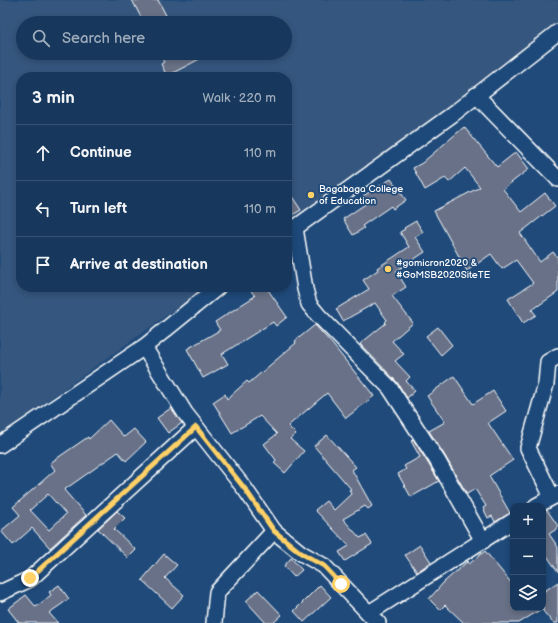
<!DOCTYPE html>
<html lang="en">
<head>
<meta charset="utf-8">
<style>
	:root { --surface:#17385c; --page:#244365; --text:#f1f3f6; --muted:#9eacbb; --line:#365272 }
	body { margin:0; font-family:"Balsamiq Sans",sans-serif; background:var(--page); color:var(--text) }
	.controls { position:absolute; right:12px; bottom:12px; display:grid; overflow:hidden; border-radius:8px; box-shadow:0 2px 6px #0003 }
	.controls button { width:36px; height:36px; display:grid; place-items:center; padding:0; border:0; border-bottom:1px solid var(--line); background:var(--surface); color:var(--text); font:20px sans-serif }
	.stop { position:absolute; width:12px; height:12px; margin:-9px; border:3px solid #ffd166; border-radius:50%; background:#fff }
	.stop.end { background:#ffd166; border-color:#fff; box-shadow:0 1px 4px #0008 }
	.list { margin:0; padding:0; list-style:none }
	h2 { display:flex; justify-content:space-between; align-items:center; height:52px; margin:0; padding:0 16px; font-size:17px }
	h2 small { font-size:13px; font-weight:400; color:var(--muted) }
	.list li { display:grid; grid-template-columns:26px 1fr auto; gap:12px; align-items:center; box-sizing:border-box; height:56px; padding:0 16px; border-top:1px solid var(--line) }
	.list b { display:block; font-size:15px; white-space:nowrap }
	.list em { font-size:13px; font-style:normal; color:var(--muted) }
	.icon { flex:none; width:22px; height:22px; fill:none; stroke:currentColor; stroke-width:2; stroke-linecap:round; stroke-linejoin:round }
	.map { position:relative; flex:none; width:558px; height:623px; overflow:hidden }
	.search { position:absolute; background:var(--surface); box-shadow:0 2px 6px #0003; left:16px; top:16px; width:276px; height:44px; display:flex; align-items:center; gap:10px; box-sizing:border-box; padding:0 14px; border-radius:22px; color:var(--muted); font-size:15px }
	.panel { position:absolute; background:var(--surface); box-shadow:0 2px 6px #0003; left:16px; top:72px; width:276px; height:220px; border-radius:16px }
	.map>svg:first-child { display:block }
</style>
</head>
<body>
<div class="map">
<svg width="558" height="623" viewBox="0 0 558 623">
	<rect width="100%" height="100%" fill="#1f4a7a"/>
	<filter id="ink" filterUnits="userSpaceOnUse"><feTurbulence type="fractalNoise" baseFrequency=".025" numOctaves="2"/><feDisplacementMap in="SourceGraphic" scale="8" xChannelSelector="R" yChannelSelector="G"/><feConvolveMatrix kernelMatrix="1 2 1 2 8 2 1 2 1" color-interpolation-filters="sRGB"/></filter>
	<g filter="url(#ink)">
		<path fill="#35567e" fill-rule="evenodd" d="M 0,0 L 558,0 L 558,29 L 287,229 L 287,77 L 21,77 L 21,287 L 206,287 L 0,435 ZM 23,23 L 285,23 L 285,53 L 23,53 Z"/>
		<g fill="#677187" stroke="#fff" fill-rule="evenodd">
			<polygon points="132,0 158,0 170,23 144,23"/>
			<polygon points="159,53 211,53 167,76 161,64 164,62"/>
			<polygon points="464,127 497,167 516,152 529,169 503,189 521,212 545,193 555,206 520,233 540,262 553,252 558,258 558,292 532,310 536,315 523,323 508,299 533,283 516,260 502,269 491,254 467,271 434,211 480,187 465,168 449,182 445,178 425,190 413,168 422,163"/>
			<polygon points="391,179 406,200 393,209 391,206 362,226 364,228 353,235 343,219 367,203 363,196"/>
			<polygon points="287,189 301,210 287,218"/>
			<polygon points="416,221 423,232 415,237 425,252 396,271 406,287 392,296 413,323 392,341 404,354 395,361 410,377 406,381 415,391 407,398 397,382 360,344 386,323 385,322 387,320 375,303 343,321 336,309 369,289 363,280 378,270 377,268 409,247 400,232 405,229 404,228"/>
			<polygon points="248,287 266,287 287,317 276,326 273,322 222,354 228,364 203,378 187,349 220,330 215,322 255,296"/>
			<polygon points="315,325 333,345 374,396 346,418 327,393 288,426 296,434 290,439 304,451 285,473 274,463 276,460 264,444 277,434 260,416 232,433 213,402 225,394 227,399 247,381 249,383 296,343 295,341"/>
			<polygon points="438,327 452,345 441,355 426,336"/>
			<polygon points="454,376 473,404 493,391 506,411 488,423 513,460 489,476 510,513 495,522 492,516 488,518 483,508 486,506 475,489 467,494 445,456 429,431 445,422 427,396"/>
			<polygon points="171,408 182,423 168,433 157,418"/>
			<path d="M 109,420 L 124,437 L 134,429 L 146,442 L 126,461 L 118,452 L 64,490 L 86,515 L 50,548 L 32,528 L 13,545 L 1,531 L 20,515 L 13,507 L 55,470 L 50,463 L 88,437 L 89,439 ZM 48,494 L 66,514 L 49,530 L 30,510 Z"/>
			<polygon points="327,435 356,467 352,470 372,506 368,509 365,506 343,519 360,538 366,535 372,544 345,561 339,552 349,546 315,510 326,501 334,510 351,494 349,490 351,489 314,446"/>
			<polygon points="413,439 439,481 411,497 398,474 406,469 404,466 420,457 411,441"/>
			<polygon points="547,510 558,526 558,528 549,534 558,547 558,572 543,550 543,512"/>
			<polygon points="117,511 125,518 114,529 136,550 128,558 98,529"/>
			<polygon points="420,545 431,562 417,572 405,555"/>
			<polygon points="485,551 513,585 513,608 543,608 543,592 558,582 558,623 553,623 543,611 543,608 519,623 464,623 445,605 440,610 429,599 444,582 468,561 469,564"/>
			<polygon points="164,554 177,565 165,578 184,595 172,608 142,580"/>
			<polygon points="291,558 302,570 294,577 284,566"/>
			<polygon points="59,585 69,599 49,613 58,623 19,623 8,609 26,595 36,607 51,595 49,592"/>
			<polygon points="320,585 331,597 304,622 294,611"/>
			<polygon points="258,590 282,615 273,623 266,623 246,601"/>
		</g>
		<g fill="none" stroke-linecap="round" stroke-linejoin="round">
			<g stroke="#fff" stroke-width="18">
				<g id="minor">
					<polyline points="476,95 558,179"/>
					<polyline points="295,228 305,289 309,304 318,315 390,388 437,460 483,541"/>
					<polyline points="288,233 453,114 558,32"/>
					<polyline points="218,287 144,347 185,413 245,489 274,531 301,553 324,566 378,623"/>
					<polyline points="0,445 144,347"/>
					<polyline points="552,497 528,448 546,384 548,362 558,356"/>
					<polyline points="536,506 558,494"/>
					<polyline points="0,593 30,579 196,427"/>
					<polyline points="369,613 513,521"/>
					<polyline points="214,623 217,592 274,531"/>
				</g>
			</g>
			<use href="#minor" stroke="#1f4a7a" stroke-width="15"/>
		</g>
	</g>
	<g fill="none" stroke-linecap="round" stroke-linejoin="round" filter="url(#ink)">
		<polyline stroke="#ffd166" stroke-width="5" points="30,578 196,427 245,489 274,531 301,553 324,566 341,584"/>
	</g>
	<g fill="#ffd166" stroke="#1f4a7a" stroke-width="1.5">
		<circle cx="311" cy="195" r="4"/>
		<circle cx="388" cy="269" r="4"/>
	</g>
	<g text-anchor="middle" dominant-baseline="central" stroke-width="3.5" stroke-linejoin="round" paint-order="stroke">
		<g font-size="10" fill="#fff" stroke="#1f4a7a" text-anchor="start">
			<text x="319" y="189">Bagabaga College<tspan x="319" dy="12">of Education</tspan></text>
			<text x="396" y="263">#gomicron2020 &amp;<tspan x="396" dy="12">#GoMSB2020SiteTE</tspan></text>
		</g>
	</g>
</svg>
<div class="controls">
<button>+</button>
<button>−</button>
<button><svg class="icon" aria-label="layers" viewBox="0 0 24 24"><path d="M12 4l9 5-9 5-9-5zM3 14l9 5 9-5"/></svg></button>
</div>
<div class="stop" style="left:341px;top:584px"></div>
<div class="stop end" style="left:30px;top:578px"></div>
<div class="search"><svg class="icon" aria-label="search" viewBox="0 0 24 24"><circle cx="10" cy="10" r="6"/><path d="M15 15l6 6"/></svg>Search here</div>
<section class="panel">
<h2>3 min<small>Walk · 220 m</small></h2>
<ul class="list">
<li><svg class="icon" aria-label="ahead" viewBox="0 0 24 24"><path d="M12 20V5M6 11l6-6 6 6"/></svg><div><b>Continue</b></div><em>110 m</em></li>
<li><svg class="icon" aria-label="left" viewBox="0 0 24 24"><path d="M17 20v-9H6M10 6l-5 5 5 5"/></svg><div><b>Turn left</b></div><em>110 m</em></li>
<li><svg class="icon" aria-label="arrive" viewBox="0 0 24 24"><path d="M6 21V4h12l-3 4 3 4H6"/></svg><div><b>Arrive at destination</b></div></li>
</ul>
</section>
</div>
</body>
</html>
